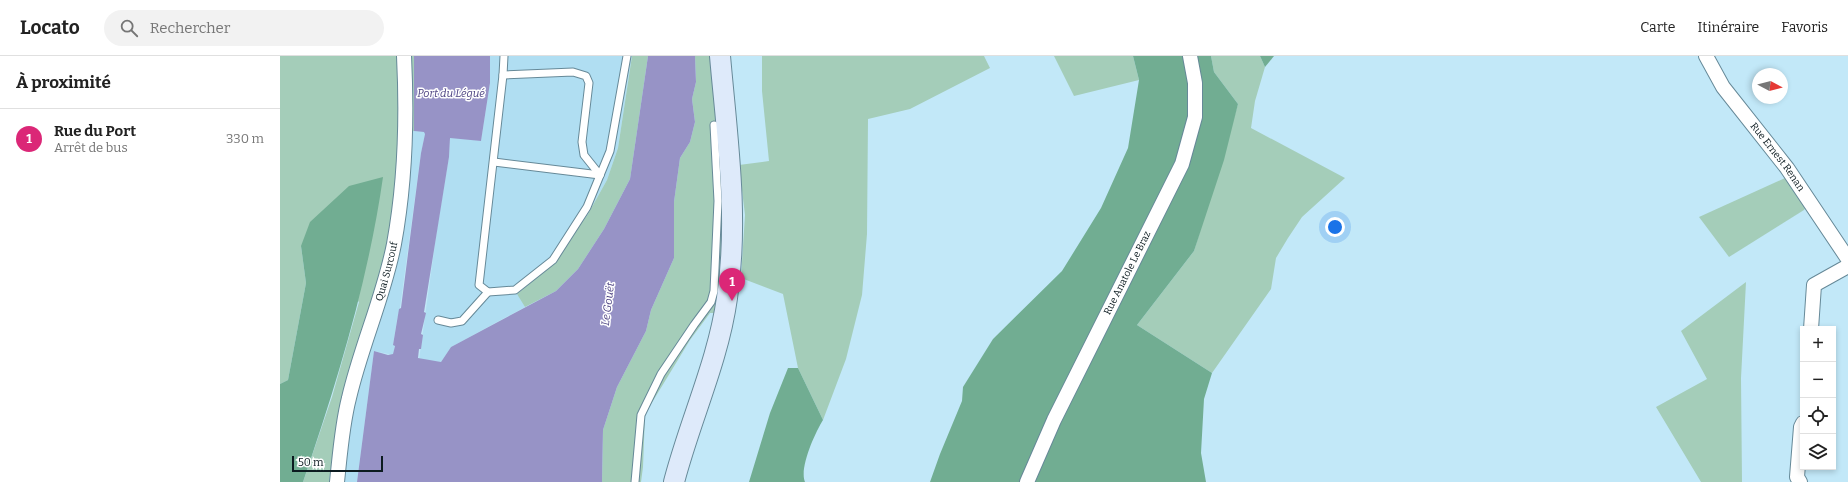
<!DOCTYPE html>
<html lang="fr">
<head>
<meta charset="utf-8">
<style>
	:root { --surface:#fff; --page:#f2f2f2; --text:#222; --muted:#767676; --line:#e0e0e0; --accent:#db2777 }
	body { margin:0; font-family:Bitter,serif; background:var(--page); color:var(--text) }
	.controls { position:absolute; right:12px; bottom:12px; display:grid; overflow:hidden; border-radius:0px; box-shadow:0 2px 6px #0003 }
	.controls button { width:36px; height:36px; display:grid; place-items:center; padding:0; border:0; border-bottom:1px solid var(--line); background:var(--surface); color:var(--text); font:20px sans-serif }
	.compass { position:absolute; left:1472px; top:12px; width:36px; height:36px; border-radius:50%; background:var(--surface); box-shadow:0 2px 6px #0003; rotate:97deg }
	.scale { position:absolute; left:12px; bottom:10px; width:91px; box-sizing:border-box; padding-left:4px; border:2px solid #0c1b20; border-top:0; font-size:11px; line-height:14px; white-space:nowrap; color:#0c1b20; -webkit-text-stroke:3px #fff; paint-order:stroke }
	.you { position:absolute; left:1055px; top:171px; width:14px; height:14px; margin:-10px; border:3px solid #fff; border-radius:50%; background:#1a73e8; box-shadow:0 0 0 6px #1a73e833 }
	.badge { display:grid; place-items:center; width:26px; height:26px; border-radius:50%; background:var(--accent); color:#fff; font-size:13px; font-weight:700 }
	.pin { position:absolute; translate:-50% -33px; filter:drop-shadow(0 1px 2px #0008) }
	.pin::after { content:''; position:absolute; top:21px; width:14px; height:12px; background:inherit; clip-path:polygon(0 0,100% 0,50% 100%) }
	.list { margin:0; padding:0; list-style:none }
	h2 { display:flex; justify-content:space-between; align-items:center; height:52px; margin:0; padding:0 16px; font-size:17px }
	h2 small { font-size:13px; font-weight:400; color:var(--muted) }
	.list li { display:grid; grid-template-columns:26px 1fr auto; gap:12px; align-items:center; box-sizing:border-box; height:60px; padding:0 16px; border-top:1px solid var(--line) }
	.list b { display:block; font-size:15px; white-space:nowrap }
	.list p { margin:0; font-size:13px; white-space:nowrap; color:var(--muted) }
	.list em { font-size:13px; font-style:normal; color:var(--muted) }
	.icon { flex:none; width:22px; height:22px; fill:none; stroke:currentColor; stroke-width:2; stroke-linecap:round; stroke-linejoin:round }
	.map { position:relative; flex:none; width:1568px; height:426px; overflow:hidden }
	header { display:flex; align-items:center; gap:24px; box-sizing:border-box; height:56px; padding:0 20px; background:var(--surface); border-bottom:1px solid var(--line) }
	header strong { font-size:19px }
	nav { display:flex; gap:22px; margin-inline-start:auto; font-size:14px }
	.search { width:280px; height:36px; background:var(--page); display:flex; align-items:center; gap:10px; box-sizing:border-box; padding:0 14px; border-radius:22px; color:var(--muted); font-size:15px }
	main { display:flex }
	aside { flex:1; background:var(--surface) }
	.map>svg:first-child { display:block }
</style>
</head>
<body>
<header>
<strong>Locato</strong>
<div class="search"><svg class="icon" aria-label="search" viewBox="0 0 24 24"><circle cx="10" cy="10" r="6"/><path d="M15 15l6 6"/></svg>Rechercher</div>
<nav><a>Carte</a><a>Itinéraire</a><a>Favoris</a></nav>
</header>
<main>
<aside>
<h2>À proximité<small></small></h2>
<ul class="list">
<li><span class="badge">1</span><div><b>Rue du Port</b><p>Arrêt de bus</p></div><em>330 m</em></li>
</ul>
</aside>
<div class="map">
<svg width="1568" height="426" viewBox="0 0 1568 426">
	<rect width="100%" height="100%" fill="#c2e8f8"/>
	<g fill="#b0def2">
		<polygon points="210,0 352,0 338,92 327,124 308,158 271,210 238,238 245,251 171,291 161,306 139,304 157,173 169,101 170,81 201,85 210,27"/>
		<polygon points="134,75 145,76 145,78 141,97 120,252 117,264 113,289 115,289 113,299 94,295 77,426 49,426 55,380 121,76"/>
	</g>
	<g fill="#a4cdb9">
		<path d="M 0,0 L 134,0 L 134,75 L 121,77 C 118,115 115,154 108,191 C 98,237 80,280 68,325 C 59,358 53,392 49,426 L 23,426 L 52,341 L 79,246 L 21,190 L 26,227 L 8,324 L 0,328 Z"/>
		<polygon points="352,0 368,0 350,123 324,173 298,213 276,235 245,251 237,238 271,210 308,158 327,124 338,92"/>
		<path d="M 415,0 L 433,0 C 439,69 445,139 441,208 C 440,225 437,241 435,257 L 430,257 L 410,284 L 365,358 L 363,411 L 361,426 L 322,426 L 323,374 L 337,331 L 366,275 L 371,254 L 394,202 L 394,146 L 400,102 L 410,86 L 415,66 L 412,43 L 416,26 Z"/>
		<polygon points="482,0 704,0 710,12 630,53 588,63 587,178 582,239 566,303 543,364 518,312 503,238 461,222 465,159 459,109 489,105 482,35"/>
		<polygon points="774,0 853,0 859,24 794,40"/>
		<polygon points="931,0 980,0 985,11 975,45 971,72 1065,122 1022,161 1008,182 996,202 991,233 932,317 857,269 914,195 958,48 934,16"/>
		<polygon points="1516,117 1533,140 1524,154 1449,201 1419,161"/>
		<polygon points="1466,226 1461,322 1462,426 1421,426 1376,351 1427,323 1401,275"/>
	</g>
	<g fill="#71ad92">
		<polygon points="853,0 931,0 934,16 958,48 944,104 914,195 857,269 932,317 924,343 921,397 926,426 650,426 660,398 682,345 683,331 713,283 782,215 821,152 848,92 859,24"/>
		<polygon points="980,0 994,0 985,11"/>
		<path d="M 103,121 C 88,226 57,326 23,426 L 0,426 L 0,328 L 8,324 L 26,227 L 21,190 L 30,166 L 69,130 Z"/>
		<path d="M 508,312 L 518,312 L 543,364 C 535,377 519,412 525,426 L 469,426 L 490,357 Z"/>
	</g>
	<polygon fill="#9793c6" points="134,0 210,0 210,27 201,85 170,82 169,101 144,256 146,257 141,278 143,279 141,293 139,293 138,302 161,306 171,291 276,235 298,213 324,173 350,123 368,0 415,0 416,26 412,43 415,66 410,86 400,102 394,146 394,202 371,254 366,275 337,331 323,374 322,426 77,426 94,295 108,299 113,298 115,290 113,289 119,253 121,252 141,97 145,78 144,76 134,75"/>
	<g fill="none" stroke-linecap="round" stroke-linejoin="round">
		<g stroke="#668998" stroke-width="9">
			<g id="lane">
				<polyline points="224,0 223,19 199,229 208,236 235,234 273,204 307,151 330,95 347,0"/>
				<polyline points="223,19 293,16 306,20 309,27 302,86 304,99 320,119"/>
				<polyline points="214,106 320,119"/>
				<polyline points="158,264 171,267 182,265 208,236"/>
				<polyline points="355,426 361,359 381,318 414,269 431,246 434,235 438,145 434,69"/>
			</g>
		</g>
		<g stroke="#668998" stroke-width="16">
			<g id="street">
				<path id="s1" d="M 1426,0 L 1443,31 L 1507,112 L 1568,203"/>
				<polyline points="1531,273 1534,229 1568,210"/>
				<path id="s2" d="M 57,426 C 60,398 62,369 69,342 C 81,290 104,240 114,188 C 125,128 127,60 124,0"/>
				<path id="s3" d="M 747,426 L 774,364 L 902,108 L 915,61 L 915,27 L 910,0"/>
				<polyline points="1520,426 1517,421 1521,371 1523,367"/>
			</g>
		</g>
		<g stroke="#668998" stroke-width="22">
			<path id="secondary" d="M 394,426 C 410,364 438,306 447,242 C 459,162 447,80 440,0"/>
		</g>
		<use href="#lane" stroke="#fff" stroke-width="7"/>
		<use href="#street" stroke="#fff" stroke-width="14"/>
		<use href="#secondary" stroke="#deeafa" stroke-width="20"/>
	</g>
	<g text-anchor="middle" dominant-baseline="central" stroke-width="3" stroke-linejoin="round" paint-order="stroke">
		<g font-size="10" fill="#0c1b20" stroke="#fff">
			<text stroke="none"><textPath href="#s1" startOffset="124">Rue Ernest Renan</textPath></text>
			<text stroke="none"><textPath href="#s2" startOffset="217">Quai Surcouf</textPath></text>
			<text stroke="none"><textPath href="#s3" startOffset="232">Rue Anatole Le Braz</textPath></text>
		</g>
		<g font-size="11" font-style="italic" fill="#4c4282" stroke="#fff">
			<text x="171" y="37">Port du Légué</text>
			<text transform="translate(328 248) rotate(-83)">Le Gouët</text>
		</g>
	</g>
</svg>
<div class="controls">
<button>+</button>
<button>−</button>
<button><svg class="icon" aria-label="locate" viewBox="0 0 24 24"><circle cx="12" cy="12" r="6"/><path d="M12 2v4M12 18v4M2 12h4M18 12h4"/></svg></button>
<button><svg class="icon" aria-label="layers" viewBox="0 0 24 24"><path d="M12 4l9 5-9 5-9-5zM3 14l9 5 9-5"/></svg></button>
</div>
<svg class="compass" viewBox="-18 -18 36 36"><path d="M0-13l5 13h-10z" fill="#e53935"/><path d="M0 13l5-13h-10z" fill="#767676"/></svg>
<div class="scale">50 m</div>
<div class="you"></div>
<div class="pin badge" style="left:452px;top:245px">1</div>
</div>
</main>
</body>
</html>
